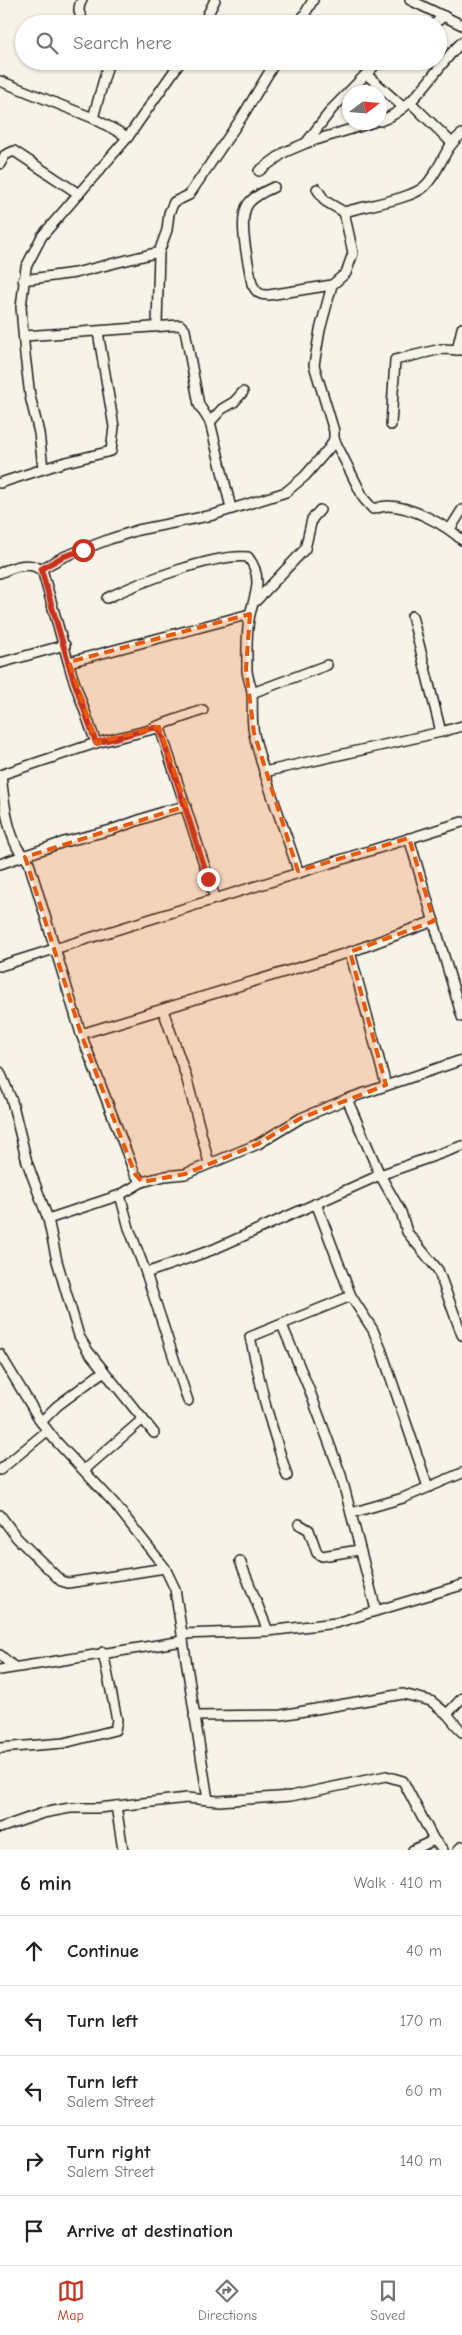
<!DOCTYPE html>
<html lang="en">
<head>
<meta charset="utf-8">
<style>
	:root { --surface:#fff; --page:#f2f2f2; --text:#222; --muted:#767676; --line:#e0e0e0; --accent:#c8321e }
	body { margin:0; font-family:"Comic Neue",sans-serif; background:var(--page); color:var(--text) }
	.compass { position:absolute; left:342px; top:85px; width:45px; height:45px; border-radius:50%; background:var(--surface); box-shadow:0 1px 4px #0004; rotate:74deg }
	.stop { position:absolute; width:15px; height:15px; margin:-11px; border:4px solid #c8321e; border-radius:50%; background:#fff }
	.stop.end { background:#c8321e; border-color:#fff; box-shadow:0 1px 5px #0008 }
	.list { margin:0; padding:0; list-style:none }
	h2 { display:flex; justify-content:space-between; align-items:center; height:65px; margin:0; padding:0 20px; font-size:21px }
	h2 small { font-size:16px; font-weight:400; color:var(--muted) }
	.list li { display:grid; grid-template-columns:32px 1fr auto; gap:15px; align-items:center; box-sizing:border-box; height:70px; padding:0 20px; border-top:1px solid var(--line) }
	.list b { display:block; font-size:19px; white-space:nowrap }
	.list p { margin:0; font-size:16px; white-space:nowrap; color:var(--muted) }
	.list em { font-size:16px; font-style:normal; color:var(--muted) }
	.icon { flex:none; width:28px; height:28px; fill:none; stroke:currentColor; stroke-width:2; stroke-linecap:round; stroke-linejoin:round }
	.map { position:relative; flex:none; width:462px; height:1850px; overflow:hidden }
	.search { position:absolute; background:var(--surface); box-shadow:0 1px 4px #0004; left:15px; right:15px; top:15px; height:55px; display:flex; align-items:center; gap:12px; box-sizing:border-box; padding:0 18px; border-radius:28px; color:var(--muted); font-size:19px }
	.sheet { height:415px; background:var(--surface) }
	nav { display:flex; justify-content:space-around; align-items:center; box-sizing:border-box; height:70px; border-top:1px solid var(--line); background:var(--surface); font-size:14px; color:var(--muted) }
	nav a { display:grid; justify-items:center; gap:2px }
	nav .on { color:var(--accent) }
	.map>svg:first-child { display:block }
</style>
</head>
<body>
<div class="map">
<svg width="462" height="1850" viewBox="0 0 462 1850">
	<rect width="100%" height="100%" fill="#f7f3e8"/>
	<filter id="ink" filterUnits="userSpaceOnUse"><feTurbulence type="fractalNoise" baseFrequency=".02" numOctaves="2"/><feDisplacementMap in="SourceGraphic" scale="10" xChannelSelector="R" yChannelSelector="G"/><feConvolveMatrix kernelMatrix="1 2 1 2 8 2 1 2 1" color-interpolation-filters="sRGB"/></filter>
	<g filter="url(#ink)">
		<g fill="none" stroke-linecap="round" stroke-linejoin="round">
			<g stroke="#1c1c1c" stroke-width="12">
				<g id="minor">
					<path d="M 82,0 C 76,10 80,15 85,24"/>
					<polyline points="410,0 462,25"/>
					<polyline points="203,24 215,0"/>
					<polyline points="299,24 313,0"/>
					<polyline points="434,24 444,16"/>
					<polyline points="367,75 403,107"/>
					<polyline points="0,81 93,118 128,137"/>
					<polyline points="410,102 451,142"/>
					<polyline points="93,118 109,61"/>
					<path d="M 380,121 C 418,107 434,68 462,42"/>
					<polyline points="306,143 332,109 379,61"/>
					<polyline points="0,164 5,155 14,151 79,194"/>
					<polyline points="259,171 285,152 306,143 374,122"/>
					<path d="M 274,187 C 265,191 254,196 248,204 C 237,220 249,265 252,284 C 257,293 259,295 269,295 L 332,285"/>
					<path d="M 317,189 L 325,201 L 344,212 C 363,206 414,199 426,185 C 441,169 444,147 462,134"/>
					<polyline points="23,280 75,273 159,252 167,230 169,213 174,202 189,195 242,117 276,61"/>
					<polyline points="157,325 159,252"/>
					<polyline points="24,336 180,325 185,330 199,405 210,422 231,508"/>
					<polyline points="457,350 462,328"/>
					<polyline points="210,422 222,409 234,402 243,392"/>
					<polyline points="391,425 395,360 441,349 462,350"/>
					<path d="M 334,439 L 364,499 L 373,509 C 377,508 383,506 388,506 C 411,506 446,525 462,540"/>
					<polyline points="43,468 39,433 30,396 25,355 21,307 26,267 42,236 128,137 181,61"/>
					<polyline points="0,483 62,463 111,451 114,427 98,332"/>
					<polyline points="450,529 462,510"/>
					<polyline points="41,569 63,557 110,539 138,530 213,515 286,492 305,476 330,447 334,439 334,431 314,365 320,330 332,285 346,273 353,253 344,212"/>
					<path d="M 0,573 C 12,567 34,559 43,573 L 72,675 L 96,743"/>
					<path d="M 107,598 C 138,583 215,553 248,557 C 263,576 256,593 250,614 C 246,631 247,649 247,667 C 246,675 251,684 252,692 C 253,706 251,720 254,734 C 264,781 284,825 298,871"/>
					<polyline points="256,601 305,549 312,519 320,510"/>
					<polyline points="412,616 441,732"/>
					<polyline points="69,662 250,614"/>
					<polyline points="0,663 65,645"/>
					<polyline points="252,693 327,665"/>
					<polyline points="152,728 203,710"/>
					<polyline points="264,772 441,732 462,726"/>
					<polyline points="0,775 96,743 158,728 161,731 215,898"/>
					<path d="M 1,775 C 4,799 6,825 17,847 C 20,853 26,857 29,863 L 81,1034 L 135,1174 L 142,1182"/>
					<polyline points="409,838 462,1017"/>
					<polyline points="0,864 64,842 111,830 165,811 186,806"/>
					<polyline points="350,952 386,1085"/>
					<polyline points="0,966 462,822"/>
					<polyline points="163,1010 186,1076 209,1163"/>
					<polyline points="81,1034 350,952 434,921"/>
					<polyline points="0,1072 12,1101 27,1162 48,1219 57,1261 79,1336 88,1351 154,1433"/>
					<polyline points="347,1099 380,1175 401,1212 407,1232 438,1270 462,1335"/>
					<polyline points="120,1195 129,1228 146,1273 188,1401"/>
					<polyline points="316,1203 351,1296 373,1330 381,1349 428,1487"/>
					<polyline points="48,1219 120,1195 142,1182 165,1176 185,1174 258,1144 301,1118 347,1099 462,1060"/>
					<polyline points="146,1273 212,1250 380,1175 462,1146"/>
					<polyline points="282,1325 309,1389 341,1475 376,1610"/>
					<polyline points="0,1354 41,1422 55,1440 114,1503 165,1568 175,1589 177,1602 208,1800"/>
					<polyline points="41,1422 57,1406 104,1371"/>
					<polyline points="0,1470 47,1431"/>
					<polyline points="84,1470 143,1419"/>
					<polyline points="287,1476 266,1407 250,1337 351,1296"/>
					<polyline points="351,1513 403,1498 462,1473"/>
					<polyline points="0,1515 17,1538 61,1581 68,1583 165,1568"/>
					<polyline points="299,1524 309,1530 317,1553 322,1556 359,1550"/>
					<polyline points="240,1561 268,1631"/>
					<polyline points="182,1634 268,1631 336,1623 462,1585"/>
					<polyline points="0,1655 13,1666"/>
					<polyline points="0,1670 183,1641"/>
					<polyline points="447,1714 462,1698"/>
					<polyline points="194,1716 281,1715 403,1694 431,1701 447,1714 462,1732"/>
					<polyline points="0,1748 64,1743 115,1730 117,1720 103,1652"/>
					<polyline points="116,1806 123,1850"/>
					<polyline points="0,1828 43,1813 70,1808 99,1808 187,1798 219,1801 291,1796 386,1776 403,1781 434,1840 443,1850"/>
					<polyline points="413,1850 434,1840"/>
					<polyline points="458,1850 462,1846"/>
				</g>
			</g>
			<use href="#minor" stroke="#f7f3e8" stroke-width="9"/>
		</g>
	</g>
	<g fill="none" stroke-linecap="round" stroke-linejoin="round" filter="url(#ink)">
		<polyline stroke="#c8321e" stroke-width="6" points="83,550 62,557 41,569 72,675 96,743 152,728 158,728 161,732 208,879"/>
	</g>
	<path fill="#e8590c" fill-opacity="0.2" stroke="#e8590c" stroke-width="4" stroke-dasharray="10 6" stroke-linejoin="round" d="M 250,614 L 246,669 L 254,733 L 298,871 L 409,838 L 434,921 L 350,952 L 386,1085 L 301,1118 L 258,1144 L 185,1174 L 142,1182 L 135,1174 L 81,1034 L 25,857 L 186,806 L 159,727 L 96,743 L 69,662 Z"/>
</svg>
<svg class="compass" viewBox="-18 -18 36 36"><path d="M0-13l5 13h-10z" fill="#e53935"/><path d="M0 13l5-13h-10z" fill="#767676"/></svg>
<div class="stop" style="left:83px;top:550px"></div>
<div class="stop end" style="left:208px;top:879px"></div>
<div class="search"><svg class="icon" aria-label="search" viewBox="0 0 24 24"><circle cx="10" cy="10" r="6"/><path d="M15 15l6 6"/></svg>Search here</div>
</div>
<section class="sheet">
<h2>6 min<small>Walk · 410 m</small></h2>
<ul class="list">
<li><svg class="icon" aria-label="ahead" viewBox="0 0 24 24"><path d="M12 20V5M6 11l6-6 6 6"/></svg><div><b>Continue</b></div><em>40 m</em></li>
<li><svg class="icon" aria-label="left" viewBox="0 0 24 24"><path d="M17 20v-9H6M10 6l-5 5 5 5"/></svg><div><b>Turn left</b></div><em>170 m</em></li>
<li><svg class="icon" aria-label="left" viewBox="0 0 24 24"><path d="M17 20v-9H6M10 6l-5 5 5 5"/></svg><div><b>Turn left</b><p>Salem Street</p></div><em>60 m</em></li>
<li><svg class="icon" aria-label="right" viewBox="0 0 24 24"><path d="M7 20v-9h11M14 6l5 5-5 5"/></svg><div><b>Turn right</b><p>Salem Street</p></div><em>140 m</em></li>
<li><svg class="icon" aria-label="arrive" viewBox="0 0 24 24"><path d="M6 21V4h12l-3 4 3 4H6"/></svg><div><b>Arrive at destination</b></div></li>
</ul>
</section>
<nav>
<a class="on"><svg class="icon" aria-label="map" viewBox="0 0 24 24"><path d="M3 6l6-2 6 2 6-2v14l-6 2-6-2-6 2zM9 4v14M15 6v14"/></svg>Map</a>
<a><svg class="icon" aria-label="directions" viewBox="0 0 24 24"><path d="M12 3l9 9-9 9-9-9zM9 14v-3h6M13 9l2 2-2 2"/></svg>Directions</a>
<a><svg class="icon" aria-label="saved" viewBox="0 0 24 24"><path d="M7 4h10v16l-5-4-5 4z"/></svg>Saved</a>
</nav>
</body>
</html>
